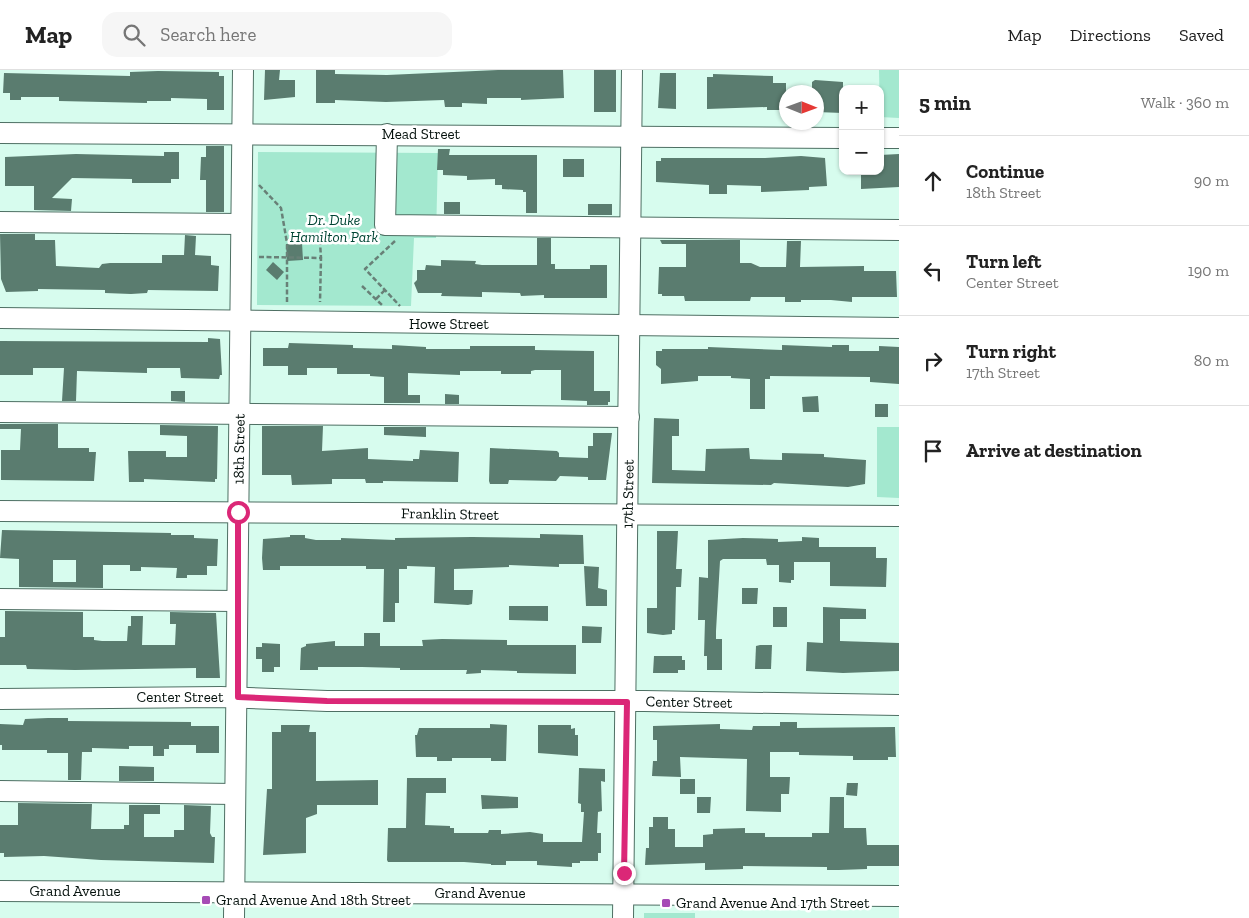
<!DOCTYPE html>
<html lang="en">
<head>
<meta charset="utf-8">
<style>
	:root { --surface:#fff; --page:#f6f6f6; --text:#222; --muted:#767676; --line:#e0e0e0 }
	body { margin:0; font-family:"Zilla Slab",serif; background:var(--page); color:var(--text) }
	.controls { position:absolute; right:15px; top:15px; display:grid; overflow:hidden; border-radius:10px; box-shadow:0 1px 4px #0004 }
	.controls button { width:45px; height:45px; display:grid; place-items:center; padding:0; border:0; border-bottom:1px solid var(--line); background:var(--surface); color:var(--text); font:25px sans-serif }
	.compass { position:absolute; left:779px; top:15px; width:45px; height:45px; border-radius:50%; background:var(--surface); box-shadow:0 1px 4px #0004; rotate:91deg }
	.stop { position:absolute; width:15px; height:15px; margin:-11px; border:4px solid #db2777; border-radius:50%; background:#fff }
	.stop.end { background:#db2777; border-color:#fff; box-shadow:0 1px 5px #0008 }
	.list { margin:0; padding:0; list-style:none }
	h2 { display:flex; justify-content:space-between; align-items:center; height:65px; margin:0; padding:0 20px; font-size:21px }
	h2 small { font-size:16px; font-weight:400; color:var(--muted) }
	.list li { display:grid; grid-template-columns:32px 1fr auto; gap:15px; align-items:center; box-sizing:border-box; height:90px; padding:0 20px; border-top:1px solid var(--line) }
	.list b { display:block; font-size:19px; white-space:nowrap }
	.list p { margin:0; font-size:16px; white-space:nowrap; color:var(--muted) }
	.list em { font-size:16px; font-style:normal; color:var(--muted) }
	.icon { flex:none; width:28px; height:28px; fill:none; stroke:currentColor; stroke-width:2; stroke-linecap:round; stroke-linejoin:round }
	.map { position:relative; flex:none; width:899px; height:848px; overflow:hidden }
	header { display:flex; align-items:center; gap:30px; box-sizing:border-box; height:70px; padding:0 25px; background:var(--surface); border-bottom:1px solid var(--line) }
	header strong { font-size:24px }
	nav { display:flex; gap:28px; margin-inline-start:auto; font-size:18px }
	.search { width:350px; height:45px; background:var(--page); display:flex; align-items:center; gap:12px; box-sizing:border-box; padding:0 18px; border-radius:15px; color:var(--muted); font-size:19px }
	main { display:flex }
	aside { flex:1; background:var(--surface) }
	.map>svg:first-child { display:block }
</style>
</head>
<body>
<header>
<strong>Map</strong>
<div class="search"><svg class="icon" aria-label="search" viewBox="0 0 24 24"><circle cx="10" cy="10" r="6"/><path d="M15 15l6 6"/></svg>Search here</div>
<nav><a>Map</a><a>Directions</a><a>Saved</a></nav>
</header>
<main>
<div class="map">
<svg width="899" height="848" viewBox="0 0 899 848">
	<rect width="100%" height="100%" fill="#d7fcee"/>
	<g fill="#a3e8cf">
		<polygon points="879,0 899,0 899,48 880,47"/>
		<polygon points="258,82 438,83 436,168 414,168 411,236 257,235"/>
		<polygon points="877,357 899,357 899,428 877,427"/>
		<rect x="644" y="843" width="51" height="5"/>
	</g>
	<g fill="#5a7c6f" fill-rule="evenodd">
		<polygon points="265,0 280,0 279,10 295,10 295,27 264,30"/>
		<polygon points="316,0 335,0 335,4 387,5 498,0 563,0 564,28 521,30 521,28 487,28 487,34 462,33 462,37 445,37 444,30 386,32 335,30 335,33 316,33"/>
		<rect x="594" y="0" width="22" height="42"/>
		<polygon points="158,1 219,2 219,6 224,6 224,40 207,40 207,29 171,28 171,31 147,31 147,33 59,31 59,27 21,27 21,30 10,30 10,23 3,23 4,3 130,6 130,2"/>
		<polygon points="660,3 676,3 676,39 658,38"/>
		<polygon points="713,4 773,6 773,13 786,13 786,40 767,40 767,37 707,39 707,7 713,7"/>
		<polygon points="815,10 843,12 843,43 816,42 816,22 812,22 812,12"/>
		<polygon points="206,76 224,76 224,142 206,142 206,110 200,110 201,87 206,87"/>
		<polygon points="438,79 450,79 449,85 537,85 537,143 526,143 526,122 523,122 523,120 502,119 502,115 495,115 495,109 467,110 467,106 443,105 443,100 437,100"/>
		<polygon points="164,82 179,82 179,109 171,109 171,113 132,113 132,109 72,108 52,128 72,129 71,141 34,140 34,116 5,116 5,87 76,84 164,86"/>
		<polygon points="899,84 899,117 861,119 861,104 864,104 864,101 880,101 880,85"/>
		<polygon points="801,86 825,88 827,116 809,117 809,120 761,122 761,116 727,115 727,124 709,124 709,115 656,112 656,91 661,91 661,88 765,88"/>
		<rect x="563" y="89" width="21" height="18"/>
		<rect x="444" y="132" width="16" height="12"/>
		<rect x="588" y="134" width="24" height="11"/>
		<polygon points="0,164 35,164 35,170 55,170 56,196 99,198 102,194 110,193 162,193 162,185 184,185 185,165 196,166 195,185 211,186 211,195 219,196 218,221 148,220 147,223 131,224 105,223 105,220 38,219 38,221 6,222 1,209"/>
		<polygon points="537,168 551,168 551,194 555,194 555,199 590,199 590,195 607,195 607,228 544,228 544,225 521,226 520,223 482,222 482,227 441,226 442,223 418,223 414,213 417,210 417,200 425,200 426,195 441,196 441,190 476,191 475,194 482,195 537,195"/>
		<polygon points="660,170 740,170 740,193 751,193 760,197 786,197 787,171 801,171 800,197 864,196 864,201 896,201 897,227 852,227 852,232 831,230 801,230 801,232 785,232 785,227 751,227 750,231 685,231 684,226 662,226 662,224 658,224 659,197 686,197 686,174 662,174"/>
		<polygon points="302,173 303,190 287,191 286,174"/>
		<polygon points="273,192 284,202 277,210 266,200"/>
		<polygon points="208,268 220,269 222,305 220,305 219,309 181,308 180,298 147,298 147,303 77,301 76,331 62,331 64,298 33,298 33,305 0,305 0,271 208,272"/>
		<polygon points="289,273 353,275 353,278 392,279 392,275 426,277 426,279 470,279 470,276 535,276 535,280 594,281 594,321 610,321 610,332 608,332 608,335 587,335 587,331 561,330 561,300 535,300 531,301 531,304 501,304 501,301 460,301 460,305 408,303 408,325 420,325 420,333 384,333 384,307 370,306 370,304 337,304 337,298 307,298 307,305 288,305 288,296 263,296 263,278 288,278"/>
		<polygon points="782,275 832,277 832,275 849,275 849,281 879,281 879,276 899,277 899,314 870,312 870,307 770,306 770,309 765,309 765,339 750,339 750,309 731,308 731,306 698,306 698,311 661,314 661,299 656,295 656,281 662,281 662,279 708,279 708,277 782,280"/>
		<polygon points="171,321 185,321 185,332 171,331"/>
		<polygon points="445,324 459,325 459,334 445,334"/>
		<polygon points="818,326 819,342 803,342 802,327"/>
		<rect x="875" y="334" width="13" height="13"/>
		<polygon points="654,348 679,349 679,366 672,366 672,400 705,401 706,379 749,378 750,389 782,390 782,383 824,384 824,387 866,390 865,414 848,417 774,413 771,415 652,413"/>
		<polygon points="0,354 58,354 58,378 89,378 89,382 96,382 94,411 1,410 1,380 20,380 21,359 0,359"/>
		<polygon points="160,355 218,356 217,409 215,409 215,412 144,409 144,412 129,412 128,381 166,381 166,387 187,387 187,366 160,365"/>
		<polygon points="262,356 323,356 322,381 368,378 368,389 413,391 413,389 419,389 420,380 459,382 458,412 383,411 383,413 366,413 365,409 332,409 332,414 292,415 291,405 262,405"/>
		<polygon points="384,357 426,357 426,367 384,365"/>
		<polygon points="593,363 612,363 606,410 588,410 588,407 560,406 556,411 509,410 508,414 490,414 489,411 490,378 557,381 559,383 559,387 588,388 588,376 593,376"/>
		<path d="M 2,460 L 171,463 L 171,465 L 194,465 L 194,468 L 218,469 L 217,496 L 207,496 L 207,505 L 187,505 L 187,508 L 176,508 L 177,498 L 141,497 L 141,501 L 130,501 L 130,495 L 103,495 L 103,518 L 19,517 L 19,489 L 0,488 ZM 53,490 L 76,490 L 76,512 L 53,512 Z"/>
		<polygon points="657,461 678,461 676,499 682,499 681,517 676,517 675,560 672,560 672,564 663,565 647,563 647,538 657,538"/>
		<polygon points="540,464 583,465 584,494 559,494 559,497 509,495 509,497 454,499 454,520 473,520 472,534 468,535 434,533 435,497 407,496 407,499 399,499 399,533 395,533 395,552 383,552 384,499 366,499 366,496 280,496 280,500 263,500 262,488 263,469 290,467 290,465 305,465 305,468 316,470 341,470 341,468 395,470 395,468 472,467 540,468"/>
		<polygon points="802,467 819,468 819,477 876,477 876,488 887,488 886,517 830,516 830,492 794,492 794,510 791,510 791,513 779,512 779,495 767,495 766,489 723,489 720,491 716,561 716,569 722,569 722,600 707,600 707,586 704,586 705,550 698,550 699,507 708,508 708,470 743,468 778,469 778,472 802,471"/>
		<polygon points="584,496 599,497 598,518 607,520 607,536 586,536"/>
		<polygon points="742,518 758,518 757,534 742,534"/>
		<polygon points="509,536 548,536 548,551 509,550"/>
		<rect x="773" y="537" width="14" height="20"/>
		<polygon points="823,537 866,539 866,549 840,549 840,571 899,573 899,601 843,603 806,601 807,572 823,573"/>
		<polygon points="5,541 83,542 83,567 94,567 94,570 102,571 127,571 128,556 131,556 131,546 143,546 142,575 175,575 176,554 170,554 170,542 216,543 220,608 196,608 196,598 75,600 27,599 26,595 0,595 0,567 5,567"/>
		<polygon points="582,556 602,557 601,573 582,573"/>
		<polygon points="364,563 380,563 380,576 423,576 422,570 442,569 507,570 507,575 576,575 576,604 517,603 517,601 481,600 481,603 466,604 467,600 400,600 400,598 362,597 318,597 318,600 300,600 301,578 306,576 306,574 335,571 335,576 364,576"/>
		<polygon points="262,573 280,574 280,597 274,597 274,602 262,602 262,589 256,589 256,577 262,577"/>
		<polygon points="760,575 772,575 771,599 755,599 756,576"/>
		<polygon points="654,586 682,586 682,590 685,590 685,600 678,600 678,603 653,603"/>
		<polygon points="48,648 68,648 68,651 191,652 191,656 219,656 219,683 196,683 196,675 169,675 169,679 164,679 164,686 153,686 153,676 129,676 129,679 92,678 92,682 82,682 81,710 68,710 68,683 47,683 47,680 2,680 2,675 0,675 0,654 23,655 25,649"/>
		<polygon points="780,652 797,652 797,658 895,657 896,687 888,687 888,690 853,690 853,686 799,685 799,682 770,682 770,707 790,707 789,724 781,724 781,742 746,741 747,689 680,687 681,707 652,706 653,691 657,691 657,670 653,670 653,656 720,654 720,659 752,660 753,656 780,656"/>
		<polygon points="490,654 507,655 506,691 491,691 491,688 452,688 452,691 437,691 437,687 416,687 415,665 417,665 419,658 490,658"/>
		<polygon points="281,655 310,655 309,662 316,662 316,711 378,710 378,735 317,735 317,744 306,748 306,783 263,785 267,719 272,719 272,662 281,662"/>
		<polygon points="538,655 571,655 571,659 575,658 575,665 578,665 578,686 538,683"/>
		<polygon points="119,696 154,697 154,711 119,711"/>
		<polygon points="579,698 605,699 605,712 601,711 602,741 598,742 597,763 601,763 601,783 598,783 598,791 580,791 580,793 572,793 572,797 537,795 537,791 506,791 506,795 491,795 491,794 464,792 388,792 387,790 388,758 406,758 407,708 446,708 446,723 426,723 425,755 450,756 450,758 454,758 454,763 488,763 489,760 501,760 501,764 530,762 543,764 543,772 582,772 584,742 581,742 581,734 578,733"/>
		<rect x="680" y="709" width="15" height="15"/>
		<polygon points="847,713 858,713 857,726 846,725"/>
		<polygon points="481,725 518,727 518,738 482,739"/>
		<polygon points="697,727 711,727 710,743 697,743"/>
		<polygon points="830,727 844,727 844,758 866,758 867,775 899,775 899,796 867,796 867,799 839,800 827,800 827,797 743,796 743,799 705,800 705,793 645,795 646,778 649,778 649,757 653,757 653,747 668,747 668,759 675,759 675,777 703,777 703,765 713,764 713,759 745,758 745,763 765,763 765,767 812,767 812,763 829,763"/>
		<polygon points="18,733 92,734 91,759 124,759 124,755 129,755 129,735 160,735 160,744 144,744 144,767 174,767 174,760 184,760 184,735 211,736 210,763 212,767 215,767 214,793 101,790 44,786 4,787 4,783 0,783 0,755 18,755"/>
	</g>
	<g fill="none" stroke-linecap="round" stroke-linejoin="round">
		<g stroke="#4e6f63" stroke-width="22">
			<g id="minor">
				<polyline points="0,63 843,68"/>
				<polyline points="387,64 385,155 899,160"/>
				<polyline points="880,68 899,68"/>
				<polyline points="0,152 241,154"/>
				<polyline points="0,248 899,258"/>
				<polyline points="0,342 629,347"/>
				<polyline points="0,441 899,446"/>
				<polyline points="0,529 237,531"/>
				<polyline points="0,629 221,627 327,631 644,631 899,635"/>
				<polyline points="0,721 235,724"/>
				<polyline points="0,821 899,826"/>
				<polyline points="234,848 243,0"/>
				<polyline points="623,848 632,0"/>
			</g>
		</g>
		<g stroke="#688077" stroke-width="2.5" stroke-dasharray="5 2.5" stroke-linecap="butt">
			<polyline points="259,115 281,138 287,173"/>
			<polyline points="395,171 365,199 400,236"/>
			<polyline points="259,187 321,188 320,232"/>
			<polyline points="362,216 383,236"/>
			<polyline points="376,229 385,220"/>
			<polyline points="287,232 287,173 320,172 321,188"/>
		</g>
		<use href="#minor" stroke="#fff" stroke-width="20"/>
	</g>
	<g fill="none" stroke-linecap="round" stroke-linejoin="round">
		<polyline stroke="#db2777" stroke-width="6" points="238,442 238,627 327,631 627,632 624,803"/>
	</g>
	<g fill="#a64bb6" stroke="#fff" stroke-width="2">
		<rect x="201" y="825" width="10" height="10" rx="2.5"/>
		<rect x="661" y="828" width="10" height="10" rx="2.5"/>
	</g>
	<g text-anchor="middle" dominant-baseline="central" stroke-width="5" stroke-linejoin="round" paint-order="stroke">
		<g font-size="15" fill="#05110d" stroke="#fff">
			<text x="421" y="64">Mead Street</text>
			<text x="449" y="254">Howe Street</text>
			<text transform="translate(239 379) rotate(-89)">18th Street</text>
			<text transform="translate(628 424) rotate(-89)">17th Street</text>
			<text transform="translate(450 444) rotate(1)">Franklin Street</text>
			<text x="180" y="627">Center Street</text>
			<text transform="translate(689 632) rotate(1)">Center Street</text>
			<text x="75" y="821">Grand Avenue</text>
			<text x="480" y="823">Grand Avenue</text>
		</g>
		<g font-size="15" font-style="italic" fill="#004534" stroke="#fff">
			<text x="334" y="150">Dr. Duke<tspan x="334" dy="17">Hamilton Park</tspan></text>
		</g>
		<g font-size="15" fill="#05110d" stroke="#fff" text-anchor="start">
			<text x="216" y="830">Grand Avenue And 18th Street</text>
			<text x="676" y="833">Grand Avenue And 17th Street</text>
		</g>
	</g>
</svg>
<div class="controls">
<button>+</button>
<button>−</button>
</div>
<svg class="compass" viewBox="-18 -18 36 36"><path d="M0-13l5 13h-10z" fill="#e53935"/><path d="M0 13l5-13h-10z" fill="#767676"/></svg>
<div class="stop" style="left:238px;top:442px"></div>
<div class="stop end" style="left:624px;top:803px"></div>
</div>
<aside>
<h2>5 min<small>Walk · 360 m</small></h2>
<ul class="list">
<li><svg class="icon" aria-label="ahead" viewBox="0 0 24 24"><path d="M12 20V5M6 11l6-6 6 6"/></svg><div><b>Continue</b><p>18th Street</p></div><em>90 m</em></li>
<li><svg class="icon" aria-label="left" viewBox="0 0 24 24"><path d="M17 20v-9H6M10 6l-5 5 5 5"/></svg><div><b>Turn left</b><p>Center Street</p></div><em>190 m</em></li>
<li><svg class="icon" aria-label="right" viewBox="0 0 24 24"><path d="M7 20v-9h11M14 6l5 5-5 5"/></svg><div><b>Turn right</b><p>17th Street</p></div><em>80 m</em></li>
<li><svg class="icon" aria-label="arrive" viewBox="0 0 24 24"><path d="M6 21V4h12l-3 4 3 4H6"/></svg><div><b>Arrive at destination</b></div></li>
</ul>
</aside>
</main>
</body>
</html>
